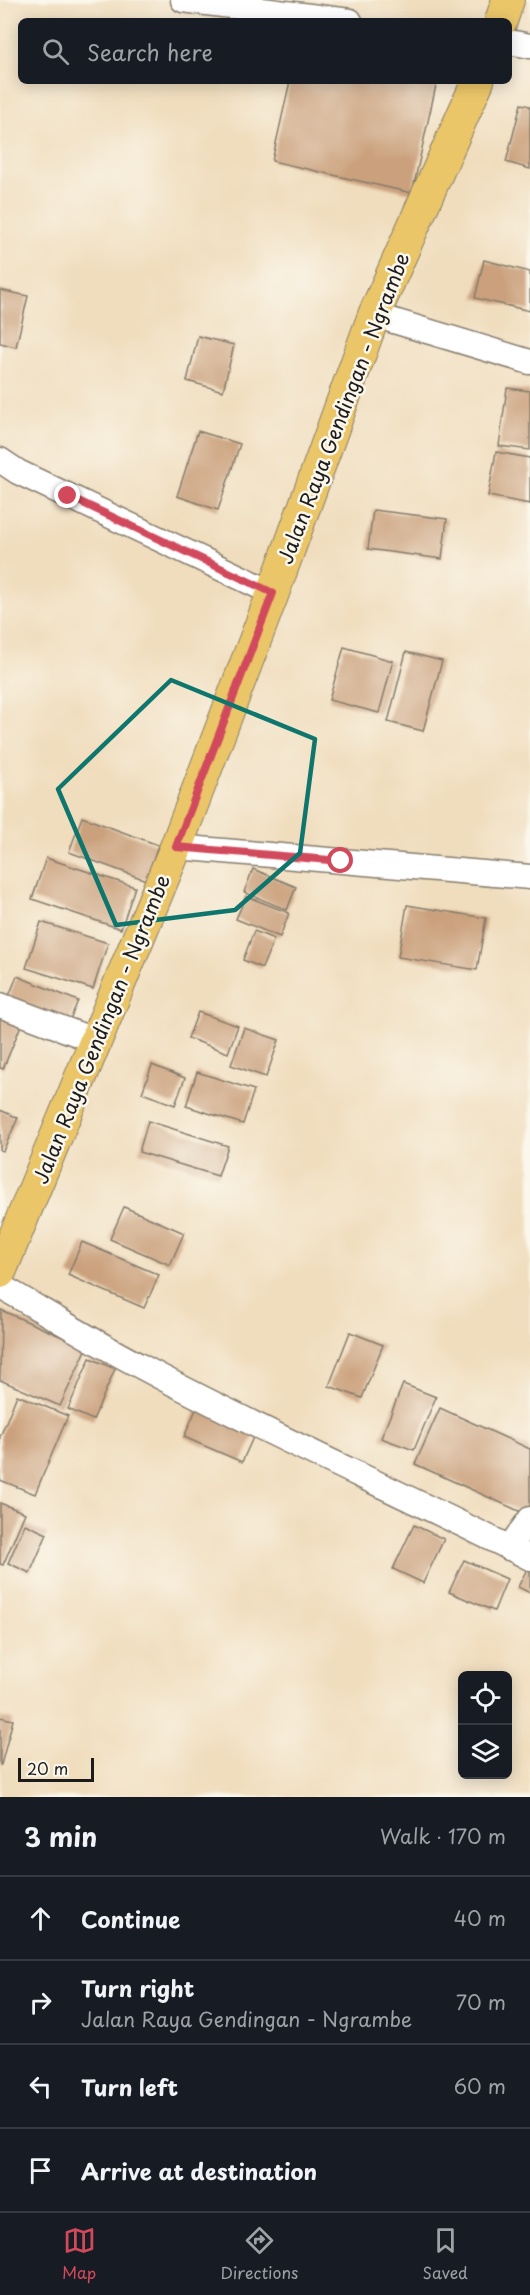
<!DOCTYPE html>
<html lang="en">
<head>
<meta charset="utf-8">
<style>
	:root { --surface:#171b24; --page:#242831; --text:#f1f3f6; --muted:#9ea1a6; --line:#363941; --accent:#d1495b }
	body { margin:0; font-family:"Playpen Sans",sans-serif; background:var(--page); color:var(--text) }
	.controls { position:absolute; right:18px; bottom:18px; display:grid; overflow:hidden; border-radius:9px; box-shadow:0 3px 15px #0003 }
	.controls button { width:54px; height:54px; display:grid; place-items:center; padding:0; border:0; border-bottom:2px solid var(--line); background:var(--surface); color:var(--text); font:30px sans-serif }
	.scale { position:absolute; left:18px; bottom:15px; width:76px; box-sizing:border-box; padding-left:6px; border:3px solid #1c1c1c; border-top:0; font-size:16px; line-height:21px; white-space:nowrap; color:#1c1c1c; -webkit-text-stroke:4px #fbf7ec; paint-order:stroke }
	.stop { position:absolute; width:18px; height:18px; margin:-14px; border:4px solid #d1495b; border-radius:50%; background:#fff }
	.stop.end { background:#d1495b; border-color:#fff; box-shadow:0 2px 6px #0008 }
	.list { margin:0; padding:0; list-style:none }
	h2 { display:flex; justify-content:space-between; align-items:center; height:78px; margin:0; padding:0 24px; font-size:26px }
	h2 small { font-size:20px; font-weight:400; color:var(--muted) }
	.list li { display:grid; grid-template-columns:39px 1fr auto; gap:18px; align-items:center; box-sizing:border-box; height:84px; padding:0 24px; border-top:2px solid var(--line) }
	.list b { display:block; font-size:22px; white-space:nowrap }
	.list p { margin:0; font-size:20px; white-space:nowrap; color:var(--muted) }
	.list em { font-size:20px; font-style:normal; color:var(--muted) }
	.icon { flex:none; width:33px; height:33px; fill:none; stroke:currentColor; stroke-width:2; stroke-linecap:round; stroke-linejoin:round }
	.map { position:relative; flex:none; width:530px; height:1797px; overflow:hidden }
	.search { position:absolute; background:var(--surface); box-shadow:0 3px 15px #0003; left:18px; right:18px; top:18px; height:66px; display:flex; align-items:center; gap:15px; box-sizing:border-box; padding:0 21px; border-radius:9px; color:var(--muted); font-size:22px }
	.sheet { height:414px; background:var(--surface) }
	nav { display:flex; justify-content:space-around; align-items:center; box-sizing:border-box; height:84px; border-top:2px solid var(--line); background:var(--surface); font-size:16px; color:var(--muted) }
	nav a { display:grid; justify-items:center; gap:3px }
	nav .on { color:var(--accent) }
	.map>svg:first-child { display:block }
</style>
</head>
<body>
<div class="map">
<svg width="530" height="1797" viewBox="0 0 530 1797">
	<rect width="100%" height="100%" fill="#fbf7ec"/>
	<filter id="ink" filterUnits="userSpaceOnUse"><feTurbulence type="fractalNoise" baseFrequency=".0167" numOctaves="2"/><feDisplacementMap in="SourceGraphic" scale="12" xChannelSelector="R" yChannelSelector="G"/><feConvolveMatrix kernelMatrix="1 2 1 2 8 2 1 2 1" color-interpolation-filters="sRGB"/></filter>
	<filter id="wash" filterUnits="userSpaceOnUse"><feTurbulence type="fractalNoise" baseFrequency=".008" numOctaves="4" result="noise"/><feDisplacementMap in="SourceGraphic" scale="24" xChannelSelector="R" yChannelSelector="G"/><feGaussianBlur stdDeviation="1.35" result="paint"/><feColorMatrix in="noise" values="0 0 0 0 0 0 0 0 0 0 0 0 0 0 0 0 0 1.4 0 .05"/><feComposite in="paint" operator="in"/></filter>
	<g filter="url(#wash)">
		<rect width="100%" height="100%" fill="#f0ddbd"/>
		<g id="blocks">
			<g fill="#cba17d">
				<polygon points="290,81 437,81 412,193 272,161"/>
				<polygon points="521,104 530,106 530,169 506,162"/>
				<polygon points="484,260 530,272 530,311 475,298"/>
				<polygon points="0,290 28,296 16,347 0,343"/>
				<polygon points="198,336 234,345 223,391 187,381"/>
				<polygon points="507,388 530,391 530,450 499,446"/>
				<polygon points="198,431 240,444 218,510 177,496"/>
				<polygon points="496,452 530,458 530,504 488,496"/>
				<polygon points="373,510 447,519 442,559 368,549"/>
				<polygon points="344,647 393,661 379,713 329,700"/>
				<polygon points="406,652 442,661 423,731 388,722"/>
				<polygon points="82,817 158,845 146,880 69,852"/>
				<polygon points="46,858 135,887 121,929 32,899"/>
				<polygon points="253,869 296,887 287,910 244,892"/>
				<polygon points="246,896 289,913 280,937 236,919"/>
				<polygon points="407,905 486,918 477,970 398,957"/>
				<polygon points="41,922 108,943 93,989 26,968"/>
				<polygon points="254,931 274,939 262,968 243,960"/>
				<polygon points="17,976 78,1001 67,1026 7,1001"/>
				<polygon points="198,1012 238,1026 228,1053 188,1038"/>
				<polygon points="0,1014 22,1023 3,1069 0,1068"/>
				<polygon points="244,1028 279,1040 266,1077 231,1065"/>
				<polygon points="152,1065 185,1078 175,1105 142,1093"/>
				<polygon points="197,1072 254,1090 243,1124 186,1106"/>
				<polygon points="0,1110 18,1118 3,1151 0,1150"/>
				<polygon points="148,1121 228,1146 218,1176 139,1152"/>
				<polygon points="124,1207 184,1233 170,1265 110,1239"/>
				<polygon points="82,1242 159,1275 144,1308 68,1275"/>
				<polygon points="1,1310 87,1348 60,1406 0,1380"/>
				<polygon points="350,1332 383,1345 362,1398 329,1386"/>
				<polygon points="90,1358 115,1369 93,1420 68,1409"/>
				<polygon points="403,1384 436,1397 414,1450 381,1438"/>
				<polygon points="17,1395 68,1416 35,1494 0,1480 0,1437"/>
				<polygon points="197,1407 255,1433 242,1462 184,1437"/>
				<polygon points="440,1408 530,1449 530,1516 415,1464"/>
				<polygon points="0,1503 25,1513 3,1565 0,1564"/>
				<polygon points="25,1524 47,1534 30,1573 8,1563"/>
				<polygon points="414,1525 444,1539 423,1583 393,1569"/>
				<polygon points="464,1560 507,1579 494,1611 449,1592"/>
				<polygon points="528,1567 530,1568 530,1593 518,1587"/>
				<polygon points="0,1717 13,1720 1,1765 0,1765"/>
			</g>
		</g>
	</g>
	<g filter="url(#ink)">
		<use href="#blocks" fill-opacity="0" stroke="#867c6c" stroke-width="1.5"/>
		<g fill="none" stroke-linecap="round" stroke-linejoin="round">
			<g stroke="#867c6c" stroke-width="27">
				<g id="minor">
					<polyline points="183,0 350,21"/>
					<polyline points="509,42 530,46"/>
					<polyline points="374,315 530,362"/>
					<polyline points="0,460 18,472 273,593"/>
					<polyline points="176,847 530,877"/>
					<polyline points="0,1005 96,1041"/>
					<path d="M 0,1286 C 47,1313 94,1342 142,1367 C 269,1435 402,1493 530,1558"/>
					<polyline points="509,1548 530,1519"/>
				</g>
			</g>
			<g stroke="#867c6c" stroke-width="34">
				<g id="major">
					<polyline points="501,21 508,0"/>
					<polyline points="0,1272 176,847 273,593 374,315 478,81"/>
				</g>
			</g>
			<use href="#minor" stroke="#fff" stroke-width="24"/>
			<use href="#major" stroke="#ebc669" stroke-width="32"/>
		</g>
	</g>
	<g fill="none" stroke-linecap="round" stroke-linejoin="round" filter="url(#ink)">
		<polyline stroke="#d1495b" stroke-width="8" points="68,496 273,593 176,847 341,861"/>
	</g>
	<path fill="none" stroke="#0f766e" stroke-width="4.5" stroke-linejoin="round" d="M 171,680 L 315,739 L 300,853 L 235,910 L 116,925 L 58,789 Z"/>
	<g text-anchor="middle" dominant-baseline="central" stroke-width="5" stroke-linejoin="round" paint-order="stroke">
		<g font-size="20" fill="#1c1c1c" stroke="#fbf7ec">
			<text transform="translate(343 408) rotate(-69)">Jalan Raya Gendingan - Ngrambe</text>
			<text transform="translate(101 1029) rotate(-68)">Jalan Raya Gendingan - Ngrambe</text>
		</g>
	</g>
</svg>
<div class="controls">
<button><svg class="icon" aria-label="locate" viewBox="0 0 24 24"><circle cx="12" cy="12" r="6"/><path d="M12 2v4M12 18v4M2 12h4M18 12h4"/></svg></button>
<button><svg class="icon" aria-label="layers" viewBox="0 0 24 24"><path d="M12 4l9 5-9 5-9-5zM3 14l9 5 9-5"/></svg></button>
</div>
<div class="scale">20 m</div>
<div class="stop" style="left:341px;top:861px"></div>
<div class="stop end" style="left:68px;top:496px"></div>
<div class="search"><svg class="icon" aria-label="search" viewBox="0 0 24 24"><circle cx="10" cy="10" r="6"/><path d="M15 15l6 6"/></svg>Search here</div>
</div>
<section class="sheet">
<h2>3 min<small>Walk · 170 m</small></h2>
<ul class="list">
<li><svg class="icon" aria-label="ahead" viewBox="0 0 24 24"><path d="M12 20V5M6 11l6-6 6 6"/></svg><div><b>Continue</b></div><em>40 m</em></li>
<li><svg class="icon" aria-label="right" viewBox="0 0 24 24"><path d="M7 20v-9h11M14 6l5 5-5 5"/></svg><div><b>Turn right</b><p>Jalan Raya Gendingan - Ngrambe</p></div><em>70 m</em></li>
<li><svg class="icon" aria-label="left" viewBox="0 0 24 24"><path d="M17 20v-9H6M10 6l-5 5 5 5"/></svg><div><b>Turn left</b></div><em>60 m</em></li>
<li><svg class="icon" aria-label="arrive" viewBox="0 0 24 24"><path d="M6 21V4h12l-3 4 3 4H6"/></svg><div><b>Arrive at destination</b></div></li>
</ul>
</section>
<nav>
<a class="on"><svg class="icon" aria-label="map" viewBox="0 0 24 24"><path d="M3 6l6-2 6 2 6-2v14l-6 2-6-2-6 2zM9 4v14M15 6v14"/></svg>Map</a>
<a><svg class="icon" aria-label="directions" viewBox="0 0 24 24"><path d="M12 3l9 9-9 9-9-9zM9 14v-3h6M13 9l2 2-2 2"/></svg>Directions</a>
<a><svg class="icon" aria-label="saved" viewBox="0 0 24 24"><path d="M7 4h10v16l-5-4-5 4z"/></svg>Saved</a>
</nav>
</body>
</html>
